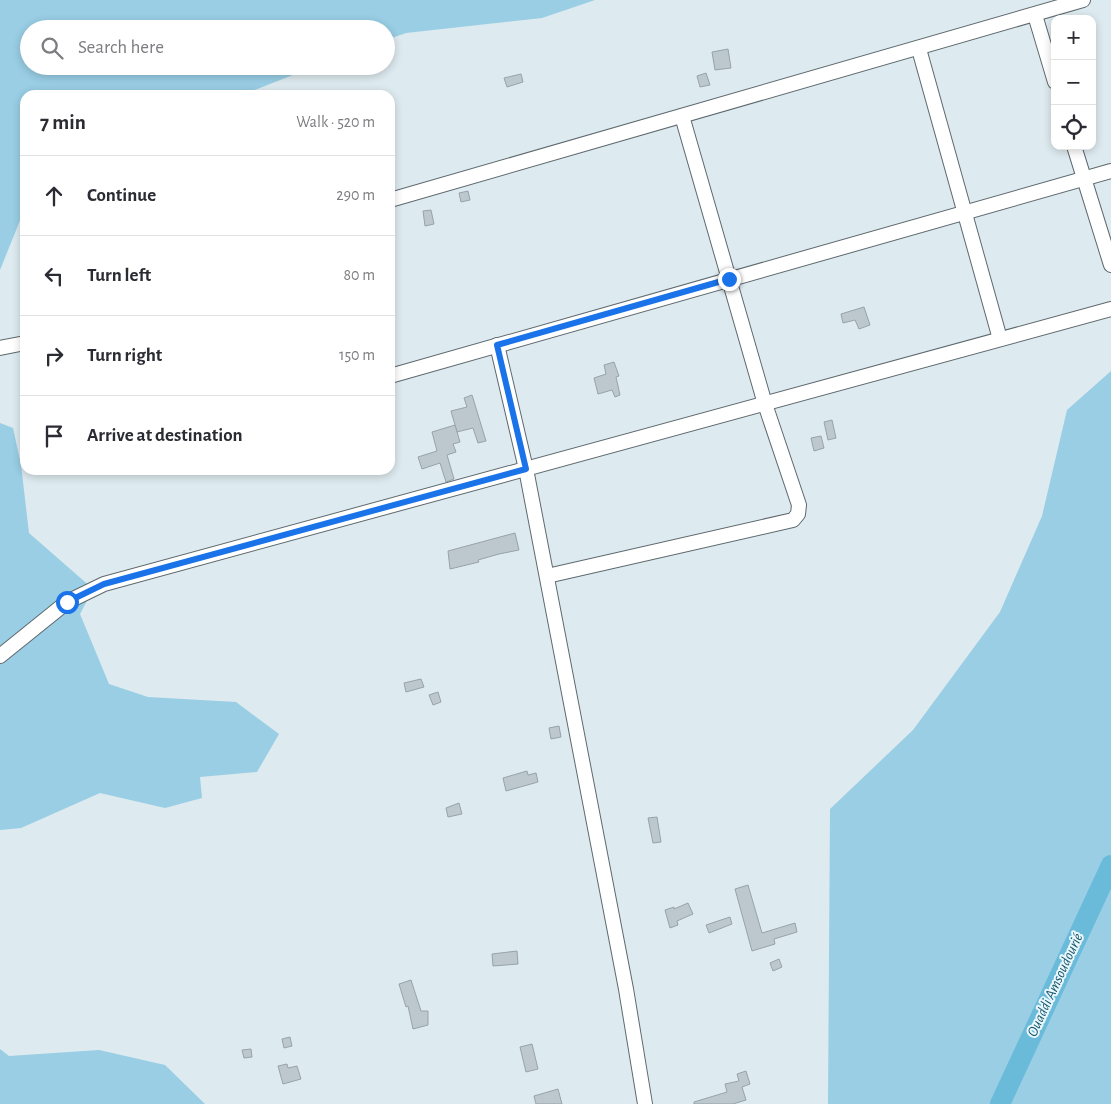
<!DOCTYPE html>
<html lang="en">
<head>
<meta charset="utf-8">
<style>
	:root { --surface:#fff; --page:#f7f7f7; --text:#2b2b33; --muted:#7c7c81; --line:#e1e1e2 }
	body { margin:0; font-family:"Alegreya Sans",sans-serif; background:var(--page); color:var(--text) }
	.controls { position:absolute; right:15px; top:15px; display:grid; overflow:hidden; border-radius:10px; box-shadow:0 2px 8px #0003 }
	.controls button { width:45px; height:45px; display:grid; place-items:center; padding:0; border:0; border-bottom:1px solid var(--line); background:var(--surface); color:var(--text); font:25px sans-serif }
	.stop { position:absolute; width:15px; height:15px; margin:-11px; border:4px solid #1a73e8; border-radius:50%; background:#fff }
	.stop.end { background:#1a73e8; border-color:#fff; box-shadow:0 1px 5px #0008 }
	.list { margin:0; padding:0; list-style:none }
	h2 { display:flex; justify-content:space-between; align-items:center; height:65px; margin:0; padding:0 20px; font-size:21px }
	h2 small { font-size:16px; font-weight:400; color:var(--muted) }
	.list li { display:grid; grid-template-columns:32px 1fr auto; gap:15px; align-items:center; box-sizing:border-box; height:80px; padding:0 20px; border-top:1px solid var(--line) }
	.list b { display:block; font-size:19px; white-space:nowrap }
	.list em { font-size:16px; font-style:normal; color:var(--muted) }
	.icon { flex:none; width:28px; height:28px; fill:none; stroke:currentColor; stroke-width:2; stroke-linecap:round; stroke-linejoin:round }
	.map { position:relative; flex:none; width:1111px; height:1104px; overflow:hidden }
	.search { position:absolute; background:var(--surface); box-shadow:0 2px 8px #0003; left:20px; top:20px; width:375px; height:55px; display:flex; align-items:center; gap:12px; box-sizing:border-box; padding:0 18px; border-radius:28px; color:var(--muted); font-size:19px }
	.panel { position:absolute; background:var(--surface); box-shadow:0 2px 8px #0003; left:20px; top:90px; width:375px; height:385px; border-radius:15px }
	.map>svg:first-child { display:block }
</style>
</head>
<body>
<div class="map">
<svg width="1111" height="1104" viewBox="0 0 1111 1104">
	<rect width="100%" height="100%" fill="#ddeaef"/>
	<g fill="#99cee5">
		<polygon points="0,0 595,0 542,18 406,33 386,40 386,29 29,29 29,66 316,66 242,95 25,95 25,208 0,270"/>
		<polygon points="1111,371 1111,1104 828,1104 830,809 913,730 1000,612 1042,516 1067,410"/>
		<polygon points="0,423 13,428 21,465 29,533 93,589 80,614 109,684 148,697 236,702 279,734 257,772 200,777 202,798 165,808 100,793 21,828 0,830"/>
		<polygon points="0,1049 9,1056 99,1050 165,1065 205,1104 0,1104"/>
	</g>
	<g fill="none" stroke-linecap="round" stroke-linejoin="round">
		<polyline stroke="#6abada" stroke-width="20" points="1000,1104 1111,865"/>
	</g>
	<g fill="#bcc8ce" stroke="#97a3a9">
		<polygon points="728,49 731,68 715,70 712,52"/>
		<polygon points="706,73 710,85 700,87 697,76"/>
		<polygon points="521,74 523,82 507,87 504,78"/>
		<polygon points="468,191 470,200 461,202 459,193"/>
		<polygon points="431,210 434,224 425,226 423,211"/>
		<polygon points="864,307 870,325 859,329 855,320 843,323 841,314"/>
		<polygon points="614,362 619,376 616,377 620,395 615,397 612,390 598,394 594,378 606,374 604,365"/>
		<polygon points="472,395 486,441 478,443 473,428 457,432 451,411 467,407 464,398"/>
		<polygon points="832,420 836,438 828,440 824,422"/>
		<polygon points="455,425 460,442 453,444 456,452 447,455 454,479 446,482 440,463 422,469 418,457 437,451 432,432"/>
		<polygon points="821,436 824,448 814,451 811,438"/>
		<polygon points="515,533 519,550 499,554 478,560 479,562 450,569 448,551"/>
		<polygon points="421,679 424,687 406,692 404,683"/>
		<polygon points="438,692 441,702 433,705 429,695"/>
		<polygon points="559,726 561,737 551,739 549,728"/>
		<polygon points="527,771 528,775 536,773 538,782 506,791 503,778"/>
		<polygon points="459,803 462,814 448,817 446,808"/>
		<polygon points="657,817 661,842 653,843 648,818"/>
		<polygon points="748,885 762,933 795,923 797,932 774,939 775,944 752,951 735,889"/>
		<polygon points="688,903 693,914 677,921 678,925 670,928 665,910 674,907 674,909"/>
		<polygon points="730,917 732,924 709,933 706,925"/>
		<polygon points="517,951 518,964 493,966 492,954"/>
		<polygon points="779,959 782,967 773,971 770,963"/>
		<polygon points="411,980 421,1011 428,1011 428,1025 413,1029 408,1006 406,1007 399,984"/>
		<polygon points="290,1037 292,1046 284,1048 282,1039"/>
		<polygon points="532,1044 538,1069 526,1072 520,1047"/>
		<polygon points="251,1049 252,1057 244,1058 242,1050"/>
		<polygon points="287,1064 288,1068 297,1066 301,1079 283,1084 278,1066"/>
		<polygon points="746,1071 750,1084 742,1087 746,1100 733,1104 694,1104 694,1102 727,1092 725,1084 739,1081 737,1074"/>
		<polygon points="558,1089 562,1104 536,1104 534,1096"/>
	</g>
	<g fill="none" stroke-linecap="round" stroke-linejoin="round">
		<g stroke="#5e696e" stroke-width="16">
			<g id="minor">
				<polyline points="1035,15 1055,82"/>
				<polyline points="919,49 1000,339"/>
				<polyline points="1074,146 1111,265"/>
				<polyline points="390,200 1083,0"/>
				<polyline points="497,345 526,469 626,989 645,1104"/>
				<polyline points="0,348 25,343"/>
				<polyline points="390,376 1111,171"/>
				<polyline points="547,576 793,520 798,514 799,505 765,404 682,116"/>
				<polyline points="0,656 67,602 104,584 1111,309"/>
			</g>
		</g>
		<use href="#minor" stroke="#fff" stroke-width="14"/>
	</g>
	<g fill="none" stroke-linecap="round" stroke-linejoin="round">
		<polyline stroke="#1a73e8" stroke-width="6" points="67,602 104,584 526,469 497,345 729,279"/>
	</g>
	<g text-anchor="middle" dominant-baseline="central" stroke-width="4" stroke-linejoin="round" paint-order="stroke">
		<g font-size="15" font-style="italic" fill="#17586e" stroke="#eaf7fd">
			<text transform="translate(1055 985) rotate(-65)">Ouaddi Amsoudourié</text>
		</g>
	</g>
</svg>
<div class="controls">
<button>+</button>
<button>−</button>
<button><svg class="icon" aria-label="locate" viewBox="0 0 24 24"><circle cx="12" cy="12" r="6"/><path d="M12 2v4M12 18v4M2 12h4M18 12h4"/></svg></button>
</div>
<div class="stop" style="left:67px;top:602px"></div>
<div class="stop end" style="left:729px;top:279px"></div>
<div class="search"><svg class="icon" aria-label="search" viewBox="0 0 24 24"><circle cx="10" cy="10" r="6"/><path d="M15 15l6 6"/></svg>Search here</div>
<section class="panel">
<h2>7 min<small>Walk · 520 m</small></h2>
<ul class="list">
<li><svg class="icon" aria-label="ahead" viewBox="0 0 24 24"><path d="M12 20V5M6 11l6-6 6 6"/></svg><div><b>Continue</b></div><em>290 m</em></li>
<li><svg class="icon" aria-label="left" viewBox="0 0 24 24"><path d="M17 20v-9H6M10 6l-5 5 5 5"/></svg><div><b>Turn left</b></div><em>80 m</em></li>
<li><svg class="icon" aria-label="right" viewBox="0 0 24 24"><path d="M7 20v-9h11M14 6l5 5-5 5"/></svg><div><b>Turn right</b></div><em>150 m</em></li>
<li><svg class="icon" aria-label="arrive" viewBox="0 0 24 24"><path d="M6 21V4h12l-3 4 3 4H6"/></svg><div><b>Arrive at destination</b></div></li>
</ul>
</section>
</div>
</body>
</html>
